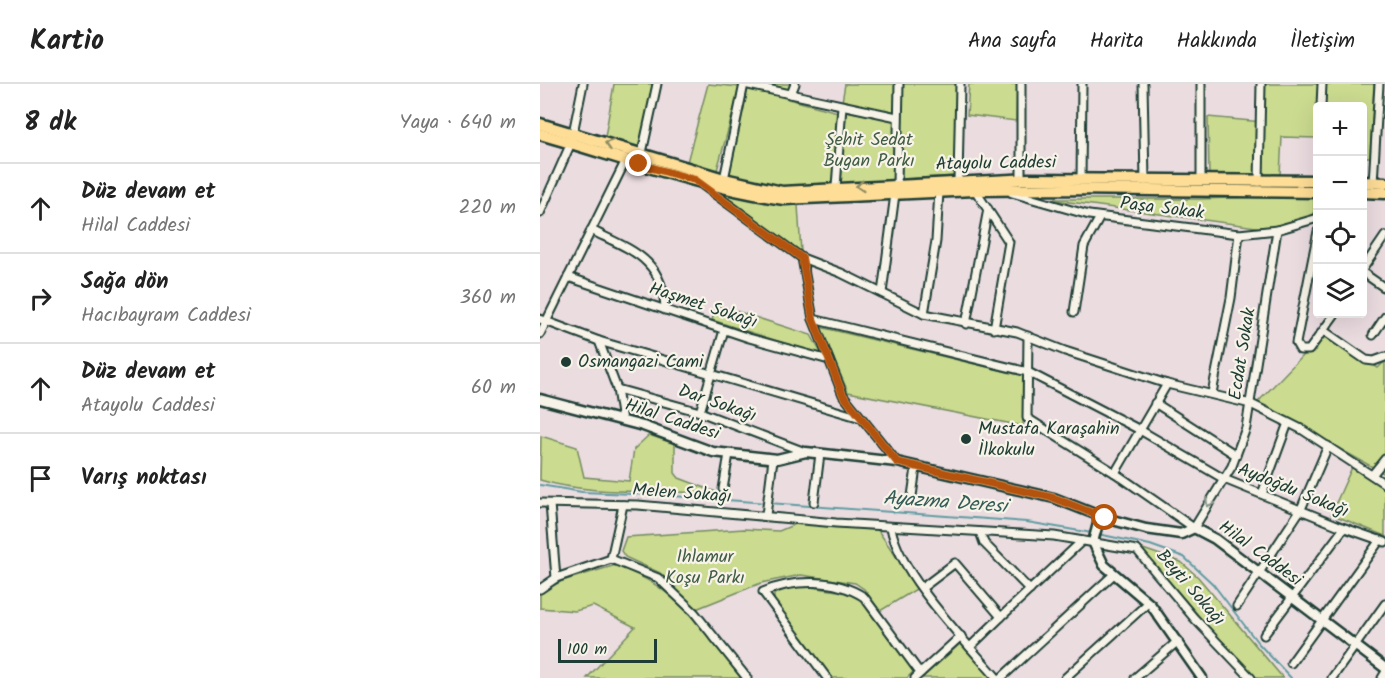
<!DOCTYPE html>
<html lang="tr">
<head>
<meta charset="utf-8">
<style>
	:root { --surface:#fff; --page:#f6f6f6; --text:#222; --muted:#767676; --line:#e0e0e0 }
	body { margin:0; font-family:Kalam,sans-serif; background:var(--page); color:var(--text) }
	.controls { position:absolute; right:18px; top:18px; display:grid; overflow:hidden; border-radius:6px; box-shadow:0 6px 24px #0002 }
	.controls button { width:54px; height:54px; display:grid; place-items:center; padding:0; border:0; border-bottom:2px solid var(--line); background:var(--surface); color:var(--text); font:30px sans-serif }
	.scale { position:absolute; left:18px; bottom:15px; width:99px; box-sizing:border-box; padding-left:6px; border:3px solid #1f3d34; border-top:0; font-size:16px; line-height:21px; white-space:nowrap; color:#1f3d34; -webkit-text-stroke:4px #f7f3e8; paint-order:stroke }
	.stop { position:absolute; width:18px; height:18px; margin:-14px; border:4px solid #b45309; border-radius:50%; background:#fff }
	.stop.end { background:#b45309; border-color:#fff; box-shadow:0 2px 6px #0008 }
	.list { margin:0; padding:0; list-style:none }
	h2 { display:flex; justify-content:space-between; align-items:center; height:78px; margin:0; padding:0 24px; font-size:26px }
	h2 small { font-size:20px; font-weight:400; color:var(--muted) }
	.list li { display:grid; grid-template-columns:39px 1fr auto; gap:18px; align-items:center; box-sizing:border-box; height:90px; padding:0 24px; border-top:2px solid var(--line) }
	.list b { display:block; font-size:22px; white-space:nowrap }
	.list p { margin:0; font-size:20px; white-space:nowrap; color:var(--muted) }
	.list em { font-size:20px; font-style:normal; color:var(--muted) }
	.icon { flex:none; width:33px; height:33px; fill:none; stroke:currentColor; stroke-width:2; stroke-linecap:round; stroke-linejoin:round }
	.map { position:relative; flex:none; width:845px; height:594px; overflow:hidden }
	header { display:flex; align-items:center; gap:36px; box-sizing:border-box; height:84px; padding:0 30px; background:var(--surface); border-bottom:2px solid var(--line) }
	header strong { font-size:28px }
	nav { display:flex; gap:33px; margin-inline-start:auto; font-size:21px }
	main { display:flex }
	aside { flex:1; background:var(--surface) }
	.map>svg:first-child { display:block }
</style>
</head>
<body>
<header>
<strong>Kartio</strong>
<nav><a>Ana sayfa</a><a>Harita</a><a>Hakkında</a><a>İletişim</a></nav>
</header>
<main>
<aside>
<h2>8 dk<small>Yaya · 640 m</small></h2>
<ul class="list">
<li><svg class="icon" aria-label="ahead" viewBox="0 0 24 24"><path d="M12 20V5M6 11l6-6 6 6"/></svg><div><b>Düz devam et</b><p>Hilal Caddesi</p></div><em>220 m</em></li>
<li><svg class="icon" aria-label="right" viewBox="0 0 24 24"><path d="M7 20v-9h11M14 6l5 5-5 5"/></svg><div><b>Sağa dön</b><p>Hacıbayram Caddesi</p></div><em>360 m</em></li>
<li><svg class="icon" aria-label="ahead" viewBox="0 0 24 24"><path d="M12 20V5M6 11l6-6 6 6"/></svg><div><b>Düz devam et</b><p>Atayolu Caddesi</p></div><em>60 m</em></li>
<li><svg class="icon" aria-label="arrive" viewBox="0 0 24 24"><path d="M6 21V4h12l-3 4 3 4H6"/></svg><div><b>Varış noktası</b></div></li>
</ul>
</aside>
<div class="map">
<svg width="845" height="594" viewBox="0 0 845 594">
	<rect width="100%" height="100%" fill="#ebdce0"/>
	<filter id="ink" filterUnits="userSpaceOnUse"><feTurbulence type="fractalNoise" baseFrequency=".0167" numOctaves="2"/><feDisplacementMap in="SourceGraphic" scale="12" xChannelSelector="R" yChannelSelector="G"/><feConvolveMatrix kernelMatrix="1 2 1 2 8 2 1 2 1" color-interpolation-filters="sRGB"/></filter>
	<g filter="url(#ink)">
		<g fill="#cbdb8f" stroke="#758c62" stroke-width="1.5">
			<polygon points="74,0 113,0 100,64 65,53"/>
			<polygon points="168,0 200,3 177,86 147,78"/>
			<polygon points="209,0 252,0 248,15 298,28 292,99 248,103 189,90"/>
			<polygon points="305,0 419,0 418,92 361,95 362,30 302,18"/>
			<polygon points="429,0 477,0 476,37 427,31"/>
			<polygon points="724,0 834,0 830,73 823,73 822,22 778,22 777,54 742,53 740,91 669,91 668,33 723,38"/>
			<polygon points="306,27 355,36 354,96 301,99"/>
			<polygon points="175,106 240,121 258,121 261,168"/>
			<polygon points="774,111 774,133 724,144 507,115 660,115"/>
			<polygon points="177,221 271,251 282,271 172,236"/>
			<polygon points="280,243 485,292 483,342 308,308"/>
			<polygon points="784,249 838,284 845,277 845,390 717,319"/>
			<path d="M 109,351 L 135,360 L 135,389 L 139,394 L 184,411 C 123,403 59,414 0,396 L 1,352 L 37,363 L 44,393 L 89,397 L 94,365 Z"/>
			<polygon points="813,381 845,405 845,452 791,430"/>
			<polygon points="258,439 337,445 378,504 340,527 324,505 315,499 261,491 221,499 156,525 120,489 85,473 81,467 86,453 204,445 239,447"/>
			<polygon points="600,464 641,478 658,493 743,594 717,594 664,538"/>
			<path d="M 76,481 C 90,488 105,493 117,502 C 152,526 176,561 201,594 L 47,594 L 95,543 L 53,522 L 35,527 L 0,524 L 0,509 L 22,497 Z"/>
			<polygon points="257,501 311,509 320,514 374,587 367,594 291,594 234,517 234,510"/>
			<polygon points="421,559 452,594 382,594"/>
		</g>
		<g fill="none" stroke-linecap="round" stroke-linejoin="round">
			<g stroke="#609ca1" stroke-width="2">
				<polyline points="0,401 42,408 119,411 487,438 552,449"/>
				<polyline points="558,450 610,461 644,473 673,500 718,559 751,594"/>
			</g>
			<g stroke="#1f3d34" stroke-width="11">
				<g id="minor">
					<polyline points="204,0 357,33"/>
					<polyline points="481,0 481,95"/>
					<polyline points="603,0 605,97"/>
					<polyline points="661,0 661,97"/>
					<polyline points="251,10 255,0"/>
					<polyline points="781,22 782,0"/>
					<polyline points="102,69 117,0"/>
					<polyline points="184,95 204,0"/>
					<polyline points="541,96 542,0"/>
					<polyline points="418,97 420,0"/>
					<polyline points="719,98 721,0"/>
					<polyline points="833,99 839,0"/>
					<polyline points="161,100 262,174 273,235 303,311 357,378"/>
					<polyline points="357,100 359,0"/>
					<polyline points="296,103 302,22"/>
					<polyline points="435,106 469,158 454,245"/>
					<polyline points="472,109 549,131 699,150 737,146 778,134"/>
					<polyline points="0,129 31,59 43,0"/>
					<path d="M 51,146 C 91,166 124,175 125,226"/>
					<polyline points="778,147 756,259 760,266 769,266 795,230"/>
					<polyline points="262,174 301,189 384,230 477,248 525,267 627,300 711,320 761,345 845,400"/>
					<polyline points="822,186 845,152"/>
					<polyline points="822,188 845,204"/>
					<polyline points="28,193 209,254 289,276"/>
					<polyline points="342,209 355,110"/>
					<polyline points="534,228 544,162 560,133"/>
					<polyline points="384,230 396,157 399,108"/>
					<polyline points="0,235 59,257"/>
					<polyline points="273,235 488,288 600,346 684,395 802,443 845,458"/>
					<polyline points="426,240 448,125"/>
					<polyline points="784,247 826,276 834,277 845,273"/>
					<polyline points="0,250 86,76"/>
					<polyline points="833,251 845,233"/>
					<polyline points="488,252 487,334 575,389 654,444 692,382 706,344 737,146"/>
					<polyline points="77,305 160,328 265,368"/>
					<polyline points="672,309 691,214 699,150"/>
					<polyline points="615,319 696,371"/>
					<polyline points="160,328 184,246"/>
					<polyline points="82,337 77,305 59,257 321,334"/>
					<polyline points="575,389 627,300"/>
					<polyline points="832,391 845,375"/>
					<polyline points="183,405 189,370"/>
					<polyline points="722,410 748,339"/>
					<polyline points="372,412 376,384"/>
					<polyline points="274,418 280,370"/>
					<polyline points="0,419 98,421 296,439 514,452 597,466 654,534 711,594"/>
					<polyline points="10,420 16,494 71,475"/>
					<polyline points="83,421 71,475 118,494 154,528 207,594"/>
					<polyline points="226,431 233,375"/>
					<path d="M 351,443 C 358,489 426,558 457,594"/>
					<polyline points="440,448 444,459 490,506"/>
					<polyline points="382,504 415,479 461,533 542,457"/>
					<polyline points="0,505 16,494"/>
					<polyline points="697,522 761,425 788,362"/>
					<polyline points="724,551 804,444"/>
					<polyline points="430,563 461,533"/>
					<polyline points="751,579 840,456"/>
					<path d="M 287,594 L 223,508 C 254,495 295,494 324,513 L 380,589"/>
					<polyline points="375,594 421,552"/>
					<polyline points="461,594 574,490"/>
					<polyline points="525,594 608,519"/>
					<polyline points="595,594 638,557"/>
					<polyline points="792,594 845,520"/>
					<polyline points="842,594 845,589"/>
				</g>
			</g>
			<g stroke="#1f3d34" stroke-width="13">
				<g id="tertiary">
					<polyline points="0,315 103,342 173,368 237,375 266,368 357,378 514,414 565,434 606,445 641,450 654,444 675,455 845,584"/>
					<polyline points="560,432 553,458 564,481 611,521 662,594"/>
				</g>
			</g>
			<g stroke="#1f3d34" stroke-width="15">
				<g id="primary">
					<polyline points="0,40 184,95 242,108 488,95 778,97"/>
					<path d="M 0,50 C 81,73 160,103 244,115 L 435,106 L 527,105 L 778,108"/>
					<polyline points="822,98 845,99"/>
					<polyline points="822,108 845,109"/>
				</g>
			</g>
			<use href="#minor" stroke="#f7f3e8" stroke-width="7"/>
			<use href="#tertiary" stroke="#f7f3e8" stroke-width="8"/>
			<use href="#primary" stroke="#fedd96" stroke-width="10"/>
		</g>
		<defs><path id="oneway-chevron" d="M-2-3.5L2.5 0L-2 3.5" fill="none" stroke-width="1.6" stroke-linecap="round" stroke-linejoin="round" transform="scale(1.5)"/></defs>
		<g stroke="#8e8d65">
			<use href="#oneway-chevron" transform="translate(69 60) rotate(-164)"/>
			<use href="#oneway-chevron" transform="translate(320 102) rotate(176)"/>
		</g>
		<use stroke="#8b988e" href="#oneway-chevron" transform="translate(669 419) rotate(122)"/>
	</g>
	<g fill="none" stroke-linecap="round" stroke-linejoin="round" filter="url(#ink)">
		<polyline stroke="#b45309" stroke-width="8" points="99,80 155,96 262,174 273,235 303,311 357,378 514,414 565,434"/>
	</g>
	<g fill="#1f3d34" stroke="#f7f3e8" stroke-width="2">
		<circle cx="26" cy="278" r="6"/>
		<circle cx="426" cy="355" r="6"/>
	</g>
	<g text-anchor="middle" dominant-baseline="central" stroke-width="4.5" stroke-linejoin="round" paint-order="stroke">
		<g font-size="18" fill="#415d46" stroke="#f7f3e8">
			<text x="329" y="56">Şehit Sedat<tspan x="329" dy="21">Bugan Parkı</tspan></text>
			<text x="165" y="473">Ihlamur<tspan x="165" dy="21">Koşu Parkı</tspan></text>
		</g>
		<g font-size="18" fill="#1f3d34" stroke="#f7f3e8">
			<text transform="translate(456 80) rotate(-1)">Atayolu Caddesi</text>
			<text transform="translate(622 125) rotate(7)">Paşa Sokak</text>
			<text transform="translate(163 222) rotate(18)">Haşmet Sokağı</text>
			<text transform="translate(703 270) rotate(-81)">Ecdat Sokak</text>
			<text transform="translate(177 320) rotate(19)">Dar Sokağı</text>
			<text transform="translate(132 336) rotate(18)">Hilal Caddesi</text>
			<text transform="translate(753 407) rotate(22)">Aydoğdu Sokağı</text>
			<text transform="translate(142 410) rotate(4)">Melen Sokağı</text>
			<text transform="translate(720 470) rotate(36)">Hilal Caddesi</text>
			<text transform="translate(650 504) rotate(49)">Beyti Sokağı</text>
		</g>
		<g font-size="18" fill="#1f3d34" stroke="#f7f3e8" text-anchor="start">
			<text x="38" y="278">Osmangazi Cami</text>
			<text x="438" y="345">Mustafa Karaşahin<tspan x="438" dy="21">İlkokulu</tspan></text>
		</g>
		<g font-size="20" font-style="italic" fill="#355d58" stroke="#f7f3e8">
			<text transform="translate(405 419) rotate(4)">Ayazma Deresi</text>
		</g>
	</g>
</svg>
<div class="controls">
<button>+</button>
<button>−</button>
<button><svg class="icon" aria-label="locate" viewBox="0 0 24 24"><circle cx="12" cy="12" r="6"/><path d="M12 2v4M12 18v4M2 12h4M18 12h4"/></svg></button>
<button><svg class="icon" aria-label="layers" viewBox="0 0 24 24"><path d="M12 4l9 5-9 5-9-5zM3 14l9 5 9-5"/></svg></button>
</div>
<div class="scale">100 m</div>
<div class="stop" style="left:565px;top:434px"></div>
<div class="stop end" style="left:99px;top:80px"></div>
</div>
</main>
</body>
</html>
